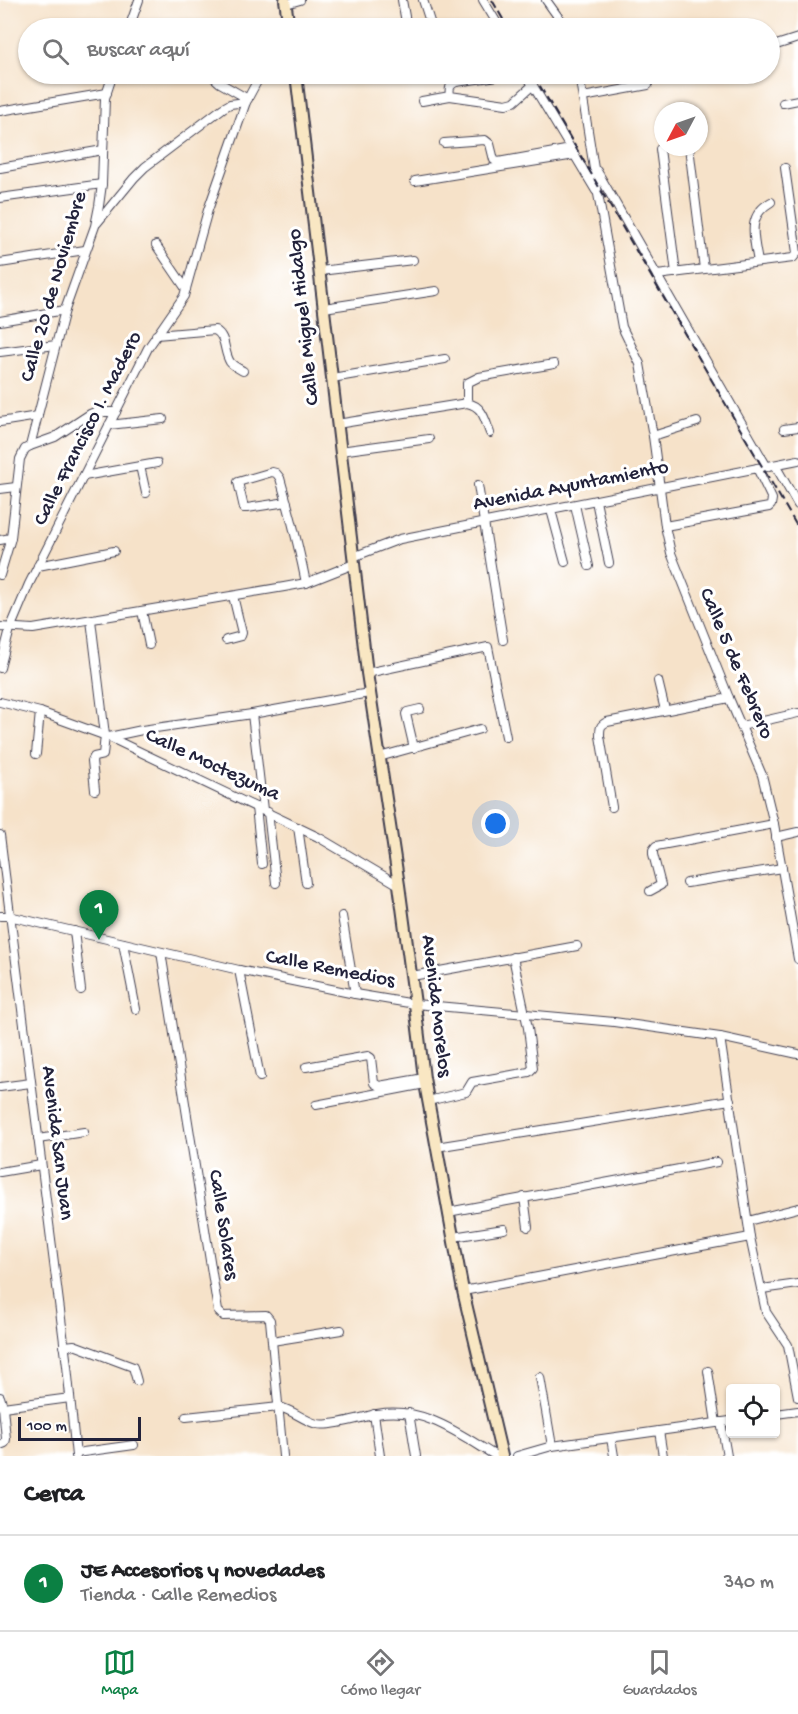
<!DOCTYPE html>
<html lang="es">
<head>
<meta charset="utf-8">
<style>
	:root { --surface:#fff; --page:#f2f2f2; --text:#202124; --muted:#757577; --line:#e0e0e0; --accent:#0b8043 }
	body { margin:0; font-family:"Gochi Hand",sans-serif; background:var(--page); color:var(--text) }
	.controls { position:absolute; right:18px; bottom:18px; display:grid; overflow:hidden; border-radius:6px; box-shadow:0 2px 4px #0004 }
	.controls button { width:54px; height:54px; display:grid; place-items:center; padding:0; border:0; border-bottom:2px solid var(--line); background:var(--surface); color:var(--text); font:30px sans-serif }
	.compass { position:absolute; left:654px; top:102px; width:54px; height:54px; border-radius:50%; background:var(--surface); box-shadow:0 2px 4px #0004; rotate:229deg }
	.scale { position:absolute; left:18px; bottom:15px; width:123px; box-sizing:border-box; padding-left:6px; border:3px solid #22223b; border-top:0; font-size:16px; line-height:21px; white-space:nowrap; color:#22223b; -webkit-text-stroke:4px #fff; paint-order:stroke }
	.you { position:absolute; left:496px; top:824px; width:21px; height:21px; margin:-15px; border:4px solid #fff; border-radius:50%; background:#1a73e8; box-shadow:0 0 0 9px #1a73e833 }
	.badge { display:grid; place-items:center; width:39px; height:39px; border-radius:50%; background:var(--accent); color:#fff; font-size:20px; font-weight:700 }
	.pin { position:absolute; translate:-50% -50px; filter:drop-shadow(0 2px 3px #0008) }
	.pin::after { content:''; position:absolute; top:32px; width:21px; height:18px; background:inherit; clip-path:polygon(0 0,100% 0,50% 100%) }
	.list { margin:0; padding:0; list-style:none }
	h2 { display:flex; justify-content:space-between; align-items:center; height:78px; margin:0; padding:0 24px; font-size:26px }
	h2 small { font-size:20px; font-weight:400; color:var(--muted) }
	.list li { display:grid; grid-template-columns:39px 1fr auto; gap:18px; align-items:center; box-sizing:border-box; height:96px; padding:0 24px; border-top:2px solid var(--line) }
	.list b { display:block; font-size:22px; white-space:nowrap }
	.list p { margin:0; font-size:20px; white-space:nowrap; color:var(--muted) }
	.list em { font-size:20px; font-style:normal; color:var(--muted) }
	.icon { flex:none; width:33px; height:33px; fill:none; stroke:currentColor; stroke-width:2; stroke-linecap:round; stroke-linejoin:round }
	.map { position:relative; flex:none; width:798px; height:1456px; overflow:hidden }
	.search { position:absolute; background:var(--surface); box-shadow:0 2px 4px #0004; left:18px; right:18px; top:18px; height:66px; display:flex; align-items:center; gap:15px; box-sizing:border-box; padding:0 21px; border-radius:33px; color:var(--muted); font-size:22px }
	.sheet { height:174px; background:var(--surface) }
	nav { display:flex; justify-content:space-around; align-items:center; box-sizing:border-box; height:84px; border-top:2px solid var(--line); background:var(--surface); font-size:16px; color:var(--muted) }
	nav a { display:grid; justify-items:center; gap:3px }
	nav .on { color:var(--accent) }
	.map>svg:first-child { display:block }
</style>
</head>
<body>
<div class="map">
<svg width="798" height="1456" viewBox="0 0 798 1456">
	<rect width="100%" height="100%" fill="#fff"/>
	<filter id="ink" filterUnits="userSpaceOnUse"><feTurbulence type="fractalNoise" baseFrequency=".0167" numOctaves="2"/><feDisplacementMap in="SourceGraphic" scale="12" xChannelSelector="R" yChannelSelector="G"/><feConvolveMatrix kernelMatrix="1 2 1 2 8 2 1 2 1" color-interpolation-filters="sRGB"/></filter>
	<filter id="wash" filterUnits="userSpaceOnUse"><feTurbulence type="fractalNoise" baseFrequency=".008" numOctaves="4" result="noise"/><feDisplacementMap in="SourceGraphic" scale="24" xChannelSelector="R" yChannelSelector="G"/><feGaussianBlur stdDeviation="1.35" result="paint"/><feColorMatrix in="noise" values="0 0 0 0 0 0 0 0 0 0 0 0 0 0 0 0 0 1.4 0 .05"/><feComposite in="paint" operator="in"/></filter>
	<g filter="url(#wash)">
		<rect width="100%" height="100%" fill="#f6e2c9"/>
	</g>
	<g filter="url(#ink)">
		<g fill="none" stroke-linecap="round" stroke-linejoin="round">
			<g stroke="#423f50" stroke-width="10">
				<g id="street">
					<polyline points="402,0 407,28"/>
					<polyline points="423,0 432,28"/>
					<polyline points="483,0 500,28"/>
					<polyline points="546,0 566,28"/>
					<polyline points="286,4 300,0"/>
					<polyline points="129,28 139,0"/>
					<polyline points="770,47 798,38"/>
					<polyline points="210,74 220,83 248,99"/>
					<path d="M 512,74 L 456,82 C 449,85 449,89 450,96 L 506,104 L 514,102 L 533,85"/>
					<polyline points="526,74 596,191"/>
					<polyline points="579,74 598,194 622,327 640,364 653,436 665,526 671,553 729,698 762,775 774,824 798,959"/>
					<polyline points="583,97 648,85"/>
					<polyline points="422,101 450,96"/>
					<polyline points="783,103 798,100"/>
					<polyline points="0,111 107,93"/>
					<polyline points="444,143 485,140 490,144 494,160 498,162 571,149"/>
					<polyline points="689,147 704,269"/>
					<polyline points="660,149 676,273"/>
					<polyline points="0,168 103,150"/>
					<polyline points="597,171 767,467"/>
					<polyline points="415,181 575,155"/>
					<polyline points="0,198 102,184"/>
					<polyline points="97,223 134,178 145,167 223,108 230,104 246,102"/>
					<polyline points="156,245 186,289"/>
					<path d="M 758,262 C 754,238 746,216 771,202"/>
					<polyline points="0,263 85,250"/>
					<polyline points="320,271 413,260"/>
					<polyline points="657,275 793,258 797,253 785,168"/>
					<polyline points="324,308 436,291"/>
					<polyline points="0,321 65,310"/>
					<path d="M 156,335 L 215,330 C 227,337 223,351 230,362 C 233,366 238,368 243,371"/>
					<polyline points="0,352 56,345"/>
					<polyline points="332,378 445,359"/>
					<polyline points="467,403 467,383 479,377 554,364"/>
					<polyline points="0,422 38,416"/>
					<path d="M 337,424 L 467,403 C 483,406 485,420 490,433"/>
					<polyline points="109,425 163,419"/>
					<polyline points="784,429 798,427"/>
					<polyline points="653,436 697,422"/>
					<polyline points="30,446 55,437 90,414 95,412 116,412"/>
					<polyline points="340,451 429,439"/>
					<polyline points="775,465 798,505"/>
					<polyline points="140,466 146,493"/>
					<polyline points="84,476 157,463"/>
					<polyline points="478,485 503,640"/>
					<polyline points="0,489 16,487"/>
					<polyline points="596,501 609,563"/>
					<path d="M 287,502 L 247,508 L 244,508 L 238,482 L 272,472 L 276,473 L 280,478 C 290,513 299,547 306,583"/>
					<polyline points="575,505 589,566"/>
					<polyline points="551,510 565,562"/>
					<polyline points="665,526 769,507 771,505 772,499 757,468"/>
					<polyline points="0,540 11,538"/>
					<polyline points="353,557 400,539 798,460"/>
					<polyline points="38,566 114,551"/>
					<polyline points="0,575 11,538 20,459 25,449 30,446 65,310 95,226 99,206 102,184 105,98 113,74"/>
					<polyline points="142,611 149,645"/>
					<polyline points="91,620 105,735 103,755 94,757 92,761 95,790"/>
					<polyline points="0,627 33,629 284,587 306,583 354,564"/>
					<polyline points="226,640 241,636 242,633 233,596"/>
					<polyline points="0,668 10,629 29,584 148,348 184,296 208,210 246,102 261,74"/>
					<polyline points="367,673 488,647 506,737"/>
					<polyline points="658,681 665,710"/>
					<polyline points="0,702 40,712 109,737 318,837 399,885"/>
					<polyline points="252,714 263,810"/>
					<polyline points="741,726 798,713"/>
					<polyline points="109,737 142,730 252,714 369,693"/>
					<polyline points="414,748 406,714 407,712 420,709"/>
					<polyline points="36,754 40,712"/>
					<polyline points="379,757 480,729"/>
					<polyline points="256,807 262,864"/>
					<path d="M 612,807 L 600,736 C 600,728 600,725 607,722 L 729,698"/>
					<polyline points="268,812 276,883"/>
					<polyline points="298,827 306,883"/>
					<polyline points="0,835 67,1366 76,1456"/>
					<polyline points="776,837 798,832"/>
					<polyline points="687,883 782,868"/>
					<polyline points="650,891 661,885 653,854 653,850 656,846 774,824"/>
					<polyline points="0,916 9,916 239,970 355,994 415,1004 614,1022 720,1037 798,1054"/>
					<polyline points="342,916 355,994"/>
					<polyline points="74,931 81,990"/>
					<polyline points="123,943 136,1009"/>
					<polyline points="161,952 218,1311 223,1316 266,1315 270,1320 283,1456"/>
					<polyline points="239,970 260,1077"/>
					<polyline points="412,976 577,946"/>
					<polyline points="720,1037 750,1237 766,1312 788,1345 798,1397"/>
					<polyline points="306,1067 368,1056 371,1058 374,1083 379,1086 424,1078"/>
					<polyline points="0,1087 31,1083"/>
					<polyline points="428,1101 466,1092 472,1082 529,1072 533,1068 528,1028 513,957"/>
					<polyline points="316,1105 425,1084"/>
					<polyline points="38,1139 84,1132"/>
					<polyline points="436,1147 730,1100"/>
					<polyline points="0,1172 41,1165"/>
					<polyline points="524,1197 528,1227"/>
					<polyline points="448,1212 717,1162"/>
					<polyline points="748,1221 798,1208"/>
					<polyline points="453,1237 504,1229"/>
					<polyline points="762,1289 798,1284"/>
					<polyline points="463,1291 750,1237"/>
					<polyline points="272,1341 341,1330"/>
					<polyline points="64,1346 74,1345 133,1367 137,1381"/>
					<polyline points="708,1371 716,1423"/>
					<polyline points="540,1377 552,1446"/>
					<polyline points="0,1397 3,1407 6,1439 5,1443 0,1445"/>
					<polyline points="3,1407 70,1398"/>
					<polyline points="409,1413 416,1456"/>
					<polyline points="374,1414 380,1456"/>
					<polyline points="776,1414 798,1411"/>
					<path d="M 186,1417 L 279,1407 C 293,1410 304,1421 317,1424 C 330,1427 363,1417 377,1414 C 423,1406 458,1433 496,1456"/>
					<polyline points="721,1422 727,1456"/>
					<polyline points="659,1431 663,1456"/>
					<polyline points="611,1438 614,1456"/>
					<polyline points="76,1453 134,1445"/>
					<polyline points="517,1456 552,1446 730,1421"/>
				</g>
			</g>
			<g stroke="#423f50" stroke-width="14">
				<g id="secondary">
					<polyline points="285,0 289,28"/>
					<polyline points="296,74 367,673 399,885 415,1004 424,1078 463,1291 502,1456"/>
				</g>
			</g>
			<use href="#street" stroke="#fff" stroke-width="8"/>
			<use href="#secondary" stroke="#f9e7c3" stroke-width="10"/>
			<g stroke="#22223b" stroke-width="2" stroke-dasharray="9 4.5" stroke-linecap="butt">
				<polyline points="492,0 508,28"/>
				<polyline points="533,74 798,528"/>
			</g>
		</g>
	</g>
	<g text-anchor="middle" dominant-baseline="central" stroke-width="6" stroke-linejoin="round" paint-order="stroke">
		<g font-size="21" fill="#22223b" stroke="#fff">
			<text transform="translate(55 287) rotate(-74)">Calle 20 de Noviembre</text>
			<text transform="translate(305 317) rotate(-96)">Calle Miguel Hidalgo</text>
			<text transform="translate(89 429) rotate(-63)">Calle Francisco I. Madero</text>
			<text transform="translate(571 487) rotate(-11)">Avenida Ayuntamiento</text>
			<text transform="translate(735 664) rotate(67)">Calle 5 de Febrero</text>
			<text transform="translate(212 766) rotate(25)">Calle Moctezuma</text>
			<text transform="translate(330 970) rotate(11)">Calle Remedios</text>
			<text transform="translate(435 1006) rotate(83)">Avenida Morelos</text>
			<text transform="translate(56 1143) rotate(83)">Avenida San Juan</text>
			<text transform="translate(222 1225) rotate(81)">Calle Solares</text>
		</g>
	</g>
</svg>
<div class="controls">
<button><svg class="icon" aria-label="locate" viewBox="0 0 24 24"><circle cx="12" cy="12" r="6"/><path d="M12 2v4M12 18v4M2 12h4M18 12h4"/></svg></button>
</div>
<svg class="compass" viewBox="-18 -18 36 36"><path d="M0-13l5 13h-10z" fill="#e53935"/><path d="M0 13l5-13h-10z" fill="#757577"/></svg>
<div class="scale">100 m</div>
<div class="you"></div>
<div class="pin badge" style="left:99px;top:940px">1</div>
<div class="search"><svg class="icon" aria-label="search" viewBox="0 0 24 24"><circle cx="10" cy="10" r="6"/><path d="M15 15l6 6"/></svg>Buscar aquí</div>
</div>
<section class="sheet">
<h2>Cerca<small></small></h2>
<ul class="list">
<li><span class="badge">1</span><div><b>JE Accesorios y novedades</b><p>Tienda · Calle Remedios</p></div><em>340 m</em></li>
</ul>
</section>
<nav>
<a class="on"><svg class="icon" aria-label="map" viewBox="0 0 24 24"><path d="M3 6l6-2 6 2 6-2v14l-6 2-6-2-6 2zM9 4v14M15 6v14"/></svg>Mapa</a>
<a><svg class="icon" aria-label="directions" viewBox="0 0 24 24"><path d="M12 3l9 9-9 9-9-9zM9 14v-3h6M13 9l2 2-2 2"/></svg>Cómo llegar</a>
<a><svg class="icon" aria-label="saved" viewBox="0 0 24 24"><path d="M7 4h10v16l-5-4-5 4z"/></svg>Guardados</a>
</nav>
</body>
</html>
